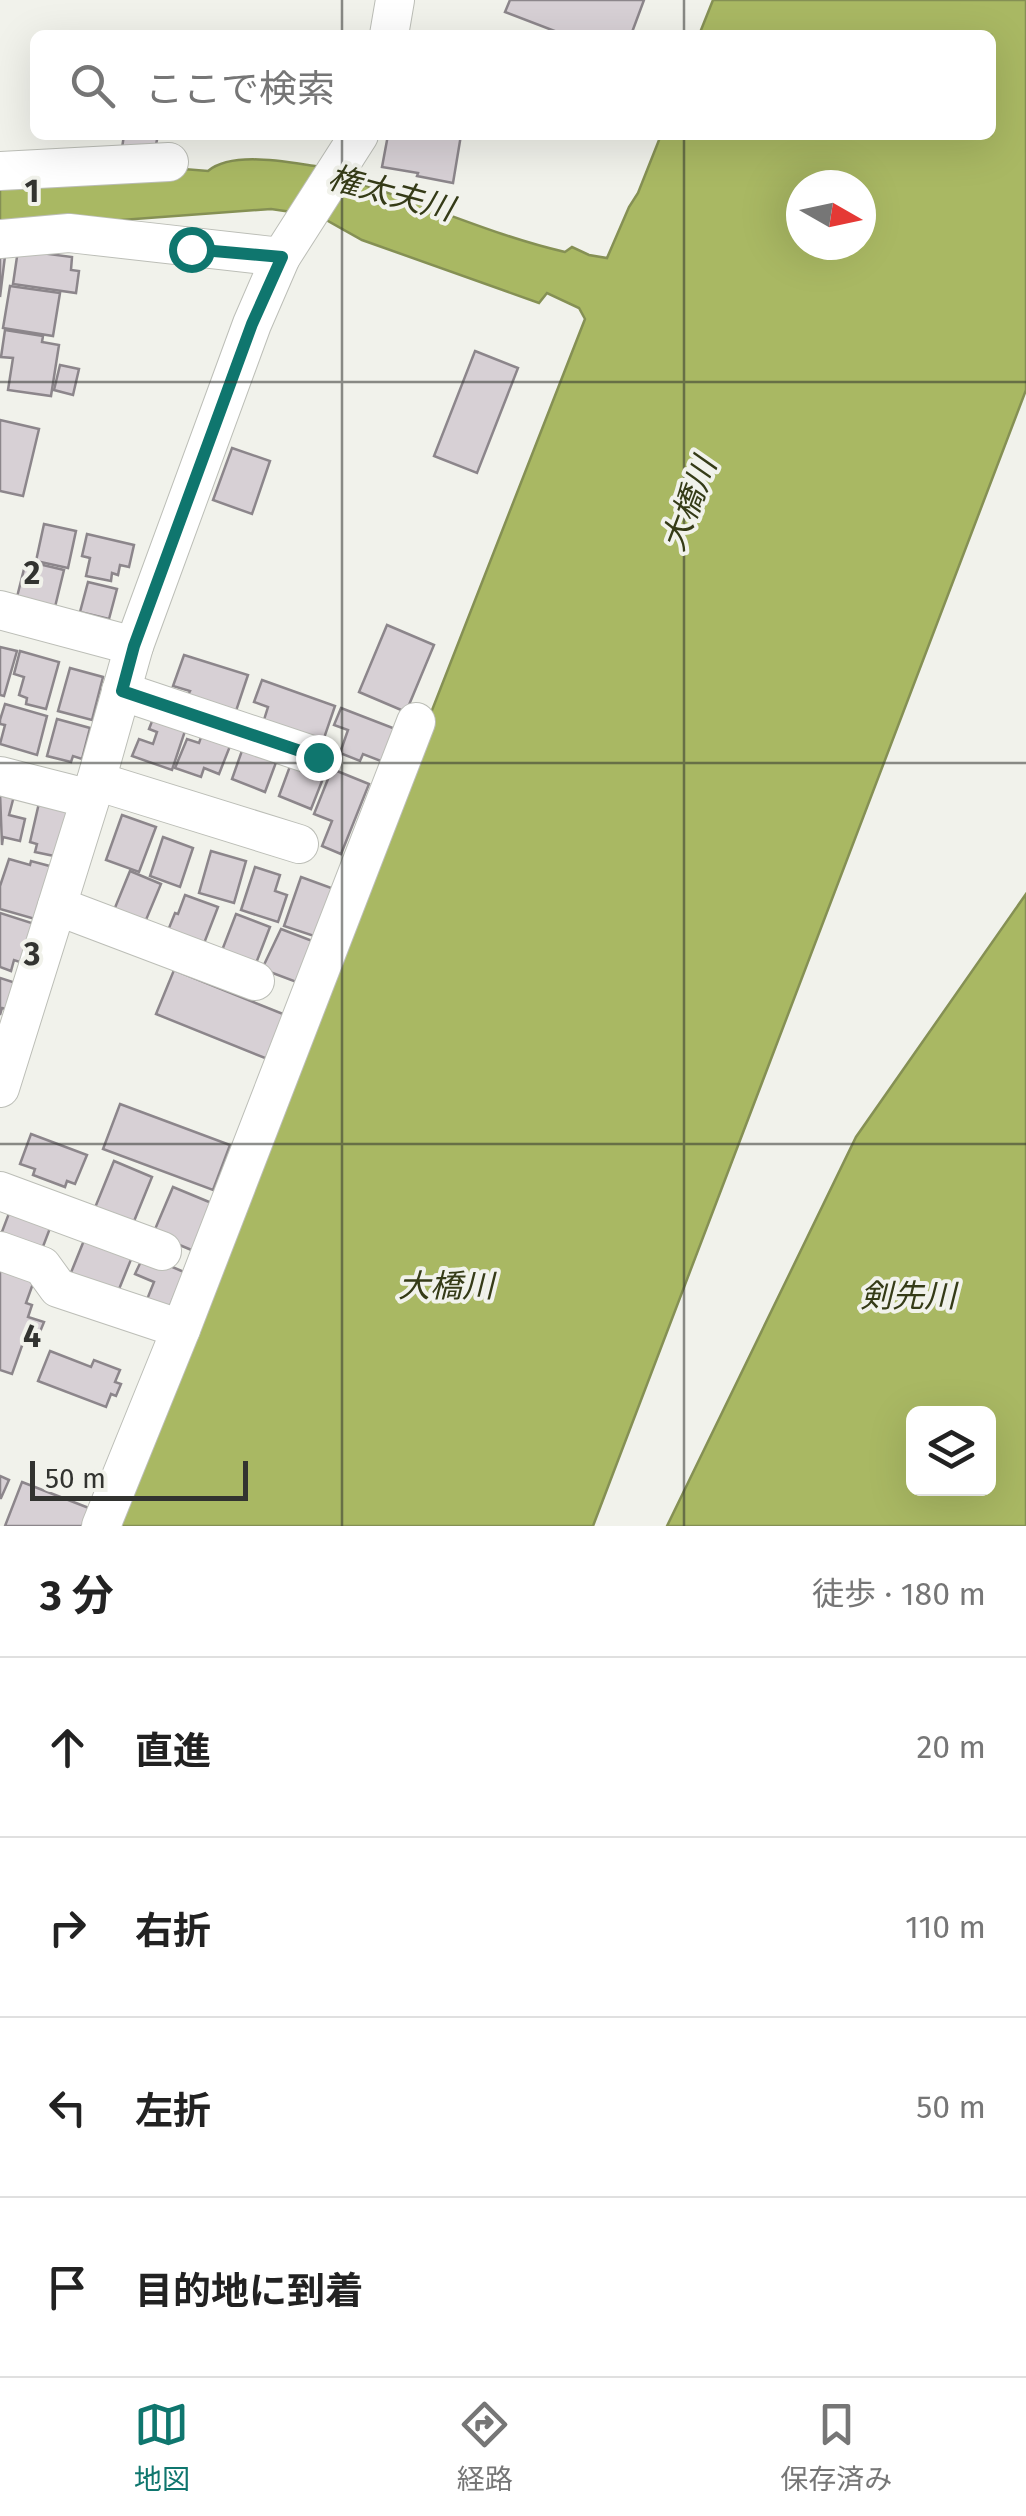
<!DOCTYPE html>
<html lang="ja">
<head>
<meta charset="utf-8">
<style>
	:root { --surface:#fff; --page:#f2f2f2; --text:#222; --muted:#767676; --line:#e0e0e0; --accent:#0f766e }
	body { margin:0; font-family:"Fira Sans","Noto Sans JP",sans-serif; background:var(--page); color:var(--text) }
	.controls { position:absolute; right:30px; bottom:30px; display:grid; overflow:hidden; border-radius:15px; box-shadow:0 10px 40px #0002 }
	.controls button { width:90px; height:90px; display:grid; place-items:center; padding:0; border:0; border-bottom:2px solid var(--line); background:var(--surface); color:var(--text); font:50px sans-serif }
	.compass { position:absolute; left:786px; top:170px; width:90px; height:90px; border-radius:50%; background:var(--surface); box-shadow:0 10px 40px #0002; rotate:99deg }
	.scale { position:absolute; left:30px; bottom:25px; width:218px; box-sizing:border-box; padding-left:10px; border:5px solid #323330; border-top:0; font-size:28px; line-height:35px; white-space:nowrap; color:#323330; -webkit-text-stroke:8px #f1f2eb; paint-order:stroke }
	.stop { position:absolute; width:30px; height:30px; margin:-22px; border:8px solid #0f766e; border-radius:50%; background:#fff }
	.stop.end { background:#0f766e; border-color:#fff; box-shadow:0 2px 10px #0008 }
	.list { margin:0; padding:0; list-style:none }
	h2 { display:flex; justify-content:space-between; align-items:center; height:130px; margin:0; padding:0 40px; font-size:42px }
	h2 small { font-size:32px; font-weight:400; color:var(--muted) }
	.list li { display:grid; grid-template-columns:65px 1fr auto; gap:30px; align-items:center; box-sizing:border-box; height:180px; padding:0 40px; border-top:2px solid var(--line) }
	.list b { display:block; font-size:38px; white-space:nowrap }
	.list em { font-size:32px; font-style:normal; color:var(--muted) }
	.icon { flex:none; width:55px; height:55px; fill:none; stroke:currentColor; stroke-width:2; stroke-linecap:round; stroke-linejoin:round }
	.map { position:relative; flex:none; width:1026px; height:1526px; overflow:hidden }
	.search { position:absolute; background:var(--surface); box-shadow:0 10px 40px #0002; left:30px; right:30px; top:30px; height:110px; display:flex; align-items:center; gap:25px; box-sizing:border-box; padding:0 35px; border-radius:15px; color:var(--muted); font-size:38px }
	.sheet { height:850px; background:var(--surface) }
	nav { display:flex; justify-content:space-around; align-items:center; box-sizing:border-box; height:140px; border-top:2px solid var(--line); background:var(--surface); font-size:28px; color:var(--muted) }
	nav a { display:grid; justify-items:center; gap:5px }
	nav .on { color:var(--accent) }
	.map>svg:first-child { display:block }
</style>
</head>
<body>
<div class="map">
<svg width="1026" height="1526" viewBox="0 0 1026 1526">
	<rect width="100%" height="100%" fill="#f1f2eb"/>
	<g fill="#a9b863" stroke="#859054" stroke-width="2.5" fill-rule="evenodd">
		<path d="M 713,0 L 1026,0 L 1026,390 L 593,1526 L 113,1526 L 585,319 L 579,308 L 547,293 L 539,303 L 362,240 L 319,216 L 271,209 L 0,229 L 0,178 L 171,168 L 208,171 C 232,151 286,162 315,166 L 324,168 L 321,173 C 404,193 482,233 565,252 L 572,247 L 589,255 L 607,258 L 629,207 L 638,193 L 661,135 L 991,135 L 991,35 L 699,35 ZM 801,185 L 861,185 L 861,245 L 801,245 Z"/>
		<path d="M 1026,894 L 1026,1526 L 667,1526 L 856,1137 ZM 914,1414 L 988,1414 L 988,1488 L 914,1488 Z"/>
	</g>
	<g fill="#d7d0d5" stroke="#8c868b" stroke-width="2.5">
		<polygon points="510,0 644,0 631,35 565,35 505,12"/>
		<polygon points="124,135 158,135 154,154 122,148"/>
		<polygon points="388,135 461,135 453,183 417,176 418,173 382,167"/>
		<polygon points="18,250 72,257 71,270 79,271 76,293 13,284"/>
		<polygon points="0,256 5,256 0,297"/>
		<polygon points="10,286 60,293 53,336 3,328"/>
		<polygon points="5,330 43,336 42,342 59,345 51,396 8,390 13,358 1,357"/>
		<polygon points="475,351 518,368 477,473 434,456"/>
		<polygon points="60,365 79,369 73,395 54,390"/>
		<polygon points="0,420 39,429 23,496 0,491"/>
		<polygon points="232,448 270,461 252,514 213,500"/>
		<polygon points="44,524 76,531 68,568 36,561"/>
		<polygon points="87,534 134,545 129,567 120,565 118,575 112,573 111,581 86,576 90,558 82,556"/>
		<polygon points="26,561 64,570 54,611 16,601"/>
		<polygon points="88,582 117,589 109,619 80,612"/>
		<polygon points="387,625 434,645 406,712 359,692"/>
		<polygon points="0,647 17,651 4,696 0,695"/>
		<polygon points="20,651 59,662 46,709 26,704 27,698 19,695 24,677 14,674"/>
		<polygon points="184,655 248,675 236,711 188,695 190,691 173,686"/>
		<polygon points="70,668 103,677 92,720 58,711"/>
		<polygon points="262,680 335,706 322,744 263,723 268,707 254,702"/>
		<polygon points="5,704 47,716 37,755 0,744 5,725 0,724 0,720"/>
		<polygon points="341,708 398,730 386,763 363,754 360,761 340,753 348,730 334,725"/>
		<polygon points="156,711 188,722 172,770 132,756 139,739 153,744 157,732 149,729"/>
		<polygon points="57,719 90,728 82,759 73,756 71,762 47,756"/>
		<polygon points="205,726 234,736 219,774 204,768 201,777 175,768 187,739 199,743"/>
		<polygon points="244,745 278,757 265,792 232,779"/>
		<polygon points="293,758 326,771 311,809 279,796"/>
		<polygon points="332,769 369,784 341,854 322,846 332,821 314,814"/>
		<polygon points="0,793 14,796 9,815 25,819 20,841 3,837 2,845"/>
		<polygon points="39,803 75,811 59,857 35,852 37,844 30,842"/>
		<polygon points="122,815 156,827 139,872 106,860"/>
		<polygon points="163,837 193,848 180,887 150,876"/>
		<polygon points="211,851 246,861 234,903 199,893"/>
		<polygon points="9,859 30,865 31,861 57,868 42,921 0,909 0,886"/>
		<polygon points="255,867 280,875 275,891 287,895 278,922 241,910"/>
		<polygon points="130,871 161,884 143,927 112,915"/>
		<polygon points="301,877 334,889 317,937 284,926"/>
		<polygon points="185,895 218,907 203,946 167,933 175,913 178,914"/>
		<polygon points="0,913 41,926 29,965 14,960 11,971 0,967"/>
		<polygon points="236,914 270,927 255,966 221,953"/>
		<polygon points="281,929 315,942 299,983 262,969"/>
		<polygon points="174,970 288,1016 270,1060 156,1014"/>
		<polygon points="0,978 19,984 10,1010 2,1008 0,1015"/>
		<polygon points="120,1104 230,1145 213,1190 103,1149"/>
		<polygon points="31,1134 87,1155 75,1184 67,1181 65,1187 33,1175 35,1169 20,1164"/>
		<polygon points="114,1161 152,1177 130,1231 92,1215"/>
		<polygon points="173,1187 214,1204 194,1251 153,1234"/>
		<polygon points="11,1208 52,1223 39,1257 0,1237"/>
		<polygon points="87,1233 134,1252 113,1304 66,1285"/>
		<polygon points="144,1255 184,1272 166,1316 144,1307 154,1282 135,1274"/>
		<polygon points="0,1265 35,1278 26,1303 32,1305 28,1317 44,1322 35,1344 24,1340 12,1374 0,1370"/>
		<polygon points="50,1351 91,1367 94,1360 120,1370 115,1382 121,1384 116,1396 111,1394 106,1407 38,1381"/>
		<polygon points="0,1476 9,1480 1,1498 0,1498"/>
		<polygon points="22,1482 94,1510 87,1526 5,1526"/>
	</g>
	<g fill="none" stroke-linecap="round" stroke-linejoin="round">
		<g stroke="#bcbeb7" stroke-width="40">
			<g id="minor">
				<polyline points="389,35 395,0"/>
				<polyline points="0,171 169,162"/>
				<polyline points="0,239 69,233 281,257"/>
				<polyline points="0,610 134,646"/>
				<polyline points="121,691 318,757"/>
				<polyline points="0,776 90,799"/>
				<polyline points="96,781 299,844"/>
				<polyline points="57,906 255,981"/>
				<polyline points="0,1088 96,781 134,646 252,324 281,257 359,135"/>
				<polyline points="0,1191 162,1251"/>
				<polyline points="0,1251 42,1266 58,1288 181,1329"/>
				<polyline points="101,1526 181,1329 416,722"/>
			</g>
		</g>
		<use href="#minor" stroke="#fff" stroke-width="38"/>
	</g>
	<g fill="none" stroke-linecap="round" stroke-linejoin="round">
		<polyline stroke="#0f766e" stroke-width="12" points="191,249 282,257 252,324 134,646 122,691 318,757"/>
	</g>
	<path fill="none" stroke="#323330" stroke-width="2.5" stroke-opacity="0.55" d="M 342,0 L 342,35M 684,0 L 684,35M 342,135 L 342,1526M 684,135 L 684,1526M 0,382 L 1026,382M 0,763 L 1026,763M 0,1144 L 1026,1144"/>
	<g text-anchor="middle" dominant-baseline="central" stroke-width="8" stroke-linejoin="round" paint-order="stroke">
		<g font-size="32" font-style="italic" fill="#353b17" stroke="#f1f2eb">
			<text transform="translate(391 193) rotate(15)">権太夫川</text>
			<text transform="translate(689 504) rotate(-69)">大橋川</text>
			<text x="446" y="1286">大橋川</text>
			<text x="908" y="1296">剣先川</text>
		</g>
	</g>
	<g font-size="32" text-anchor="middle" font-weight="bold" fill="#323330" stroke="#f1f2eb" stroke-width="8" stroke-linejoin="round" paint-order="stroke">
		<text x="32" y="202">1</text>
		<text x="32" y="584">2</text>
		<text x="32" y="965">3</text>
		<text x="32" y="1347">4</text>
	</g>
</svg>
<div class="controls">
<button><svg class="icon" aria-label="layers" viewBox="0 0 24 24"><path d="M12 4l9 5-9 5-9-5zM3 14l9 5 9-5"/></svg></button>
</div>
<svg class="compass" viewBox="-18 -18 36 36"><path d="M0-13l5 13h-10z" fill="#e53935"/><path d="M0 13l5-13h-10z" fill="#767676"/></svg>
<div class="scale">50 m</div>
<div class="stop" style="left:191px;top:249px"></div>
<div class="stop end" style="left:318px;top:757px"></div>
<div class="search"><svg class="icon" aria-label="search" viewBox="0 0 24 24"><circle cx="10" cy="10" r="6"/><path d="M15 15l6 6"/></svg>ここで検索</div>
</div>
<section class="sheet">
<h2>3 分<small>徒歩 · 180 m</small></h2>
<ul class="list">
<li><svg class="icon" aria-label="ahead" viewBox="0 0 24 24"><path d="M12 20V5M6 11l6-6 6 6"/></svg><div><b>直進</b></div><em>20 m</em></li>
<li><svg class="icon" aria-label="right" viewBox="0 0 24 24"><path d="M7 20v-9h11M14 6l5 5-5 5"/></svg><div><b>右折</b></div><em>110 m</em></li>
<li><svg class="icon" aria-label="left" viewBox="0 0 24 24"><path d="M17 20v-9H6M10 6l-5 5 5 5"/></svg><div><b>左折</b></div><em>50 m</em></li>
<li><svg class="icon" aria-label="arrive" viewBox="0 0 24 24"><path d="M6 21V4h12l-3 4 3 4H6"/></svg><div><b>目的地に到着</b></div></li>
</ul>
</section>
<nav>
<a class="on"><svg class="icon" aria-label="map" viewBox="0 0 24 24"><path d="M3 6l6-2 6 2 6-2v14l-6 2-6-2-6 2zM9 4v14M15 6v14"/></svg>地図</a>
<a><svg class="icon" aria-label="directions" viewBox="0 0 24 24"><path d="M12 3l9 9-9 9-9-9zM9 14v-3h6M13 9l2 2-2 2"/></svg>経路</a>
<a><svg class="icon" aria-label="saved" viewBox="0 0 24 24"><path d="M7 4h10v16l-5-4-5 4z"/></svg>保存済み</a>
</nav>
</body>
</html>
